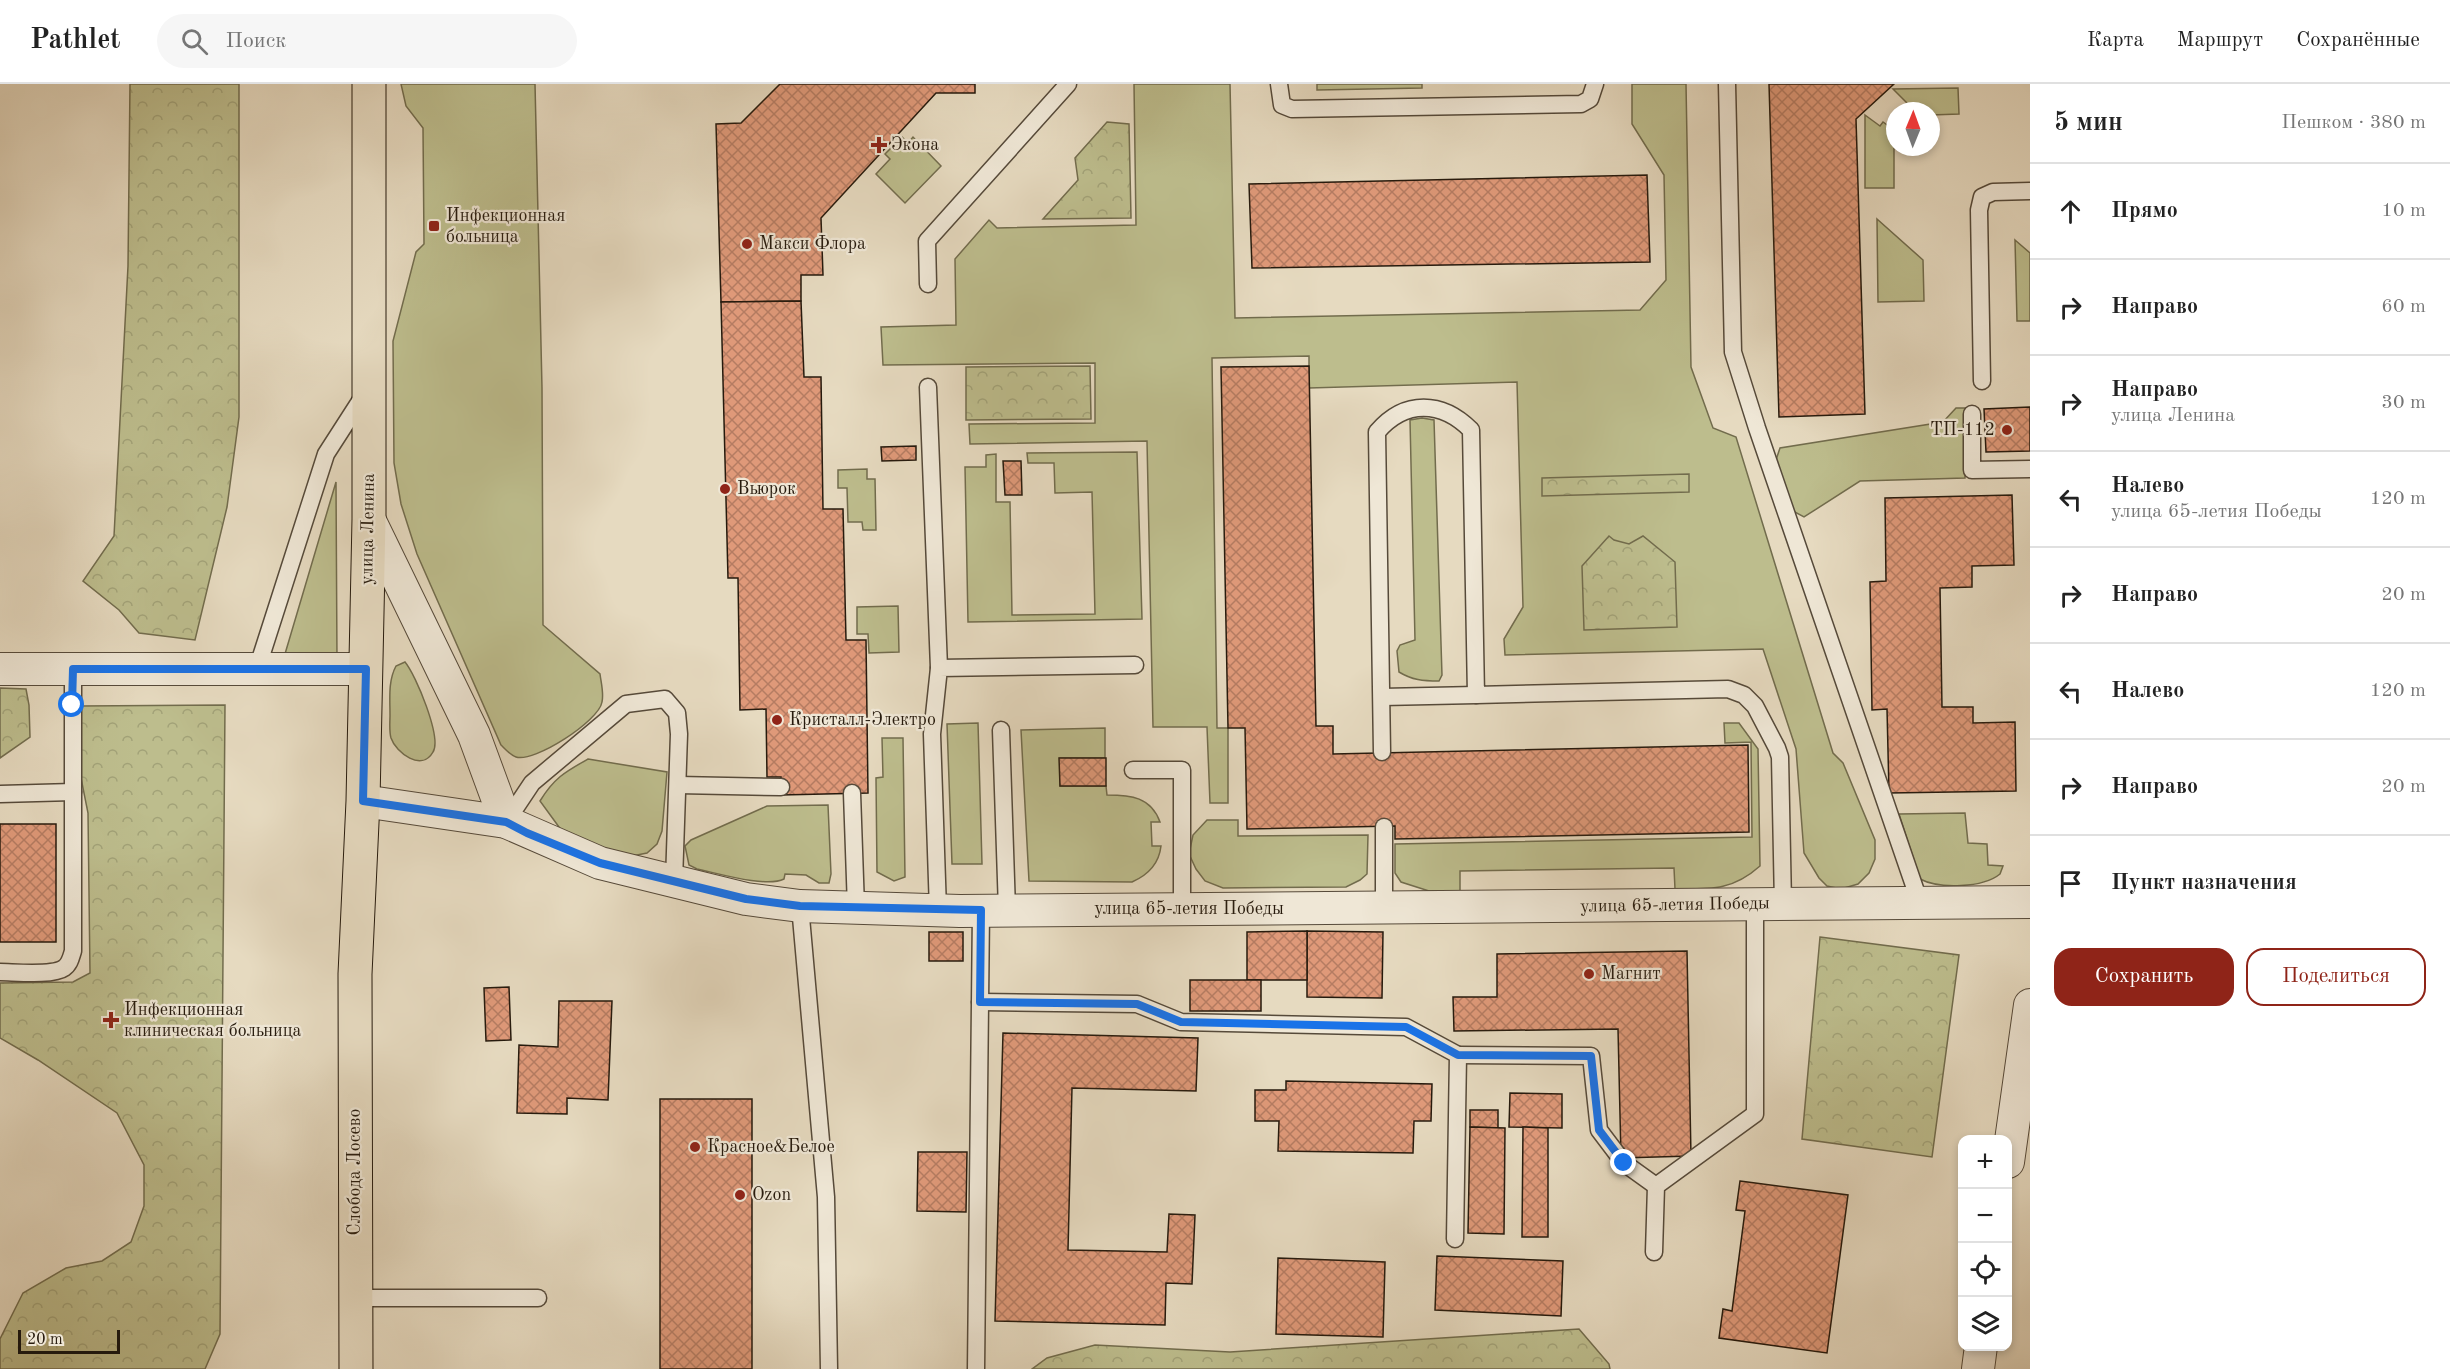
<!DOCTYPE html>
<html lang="ru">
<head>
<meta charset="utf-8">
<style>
	:root { --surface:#fff; --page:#f6f6f6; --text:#222; --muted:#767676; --line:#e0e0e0; --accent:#8f2418 }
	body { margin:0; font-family:"Old Standard TT",serif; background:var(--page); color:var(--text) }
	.controls { position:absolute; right:18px; bottom:18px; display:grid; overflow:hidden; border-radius:12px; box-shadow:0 3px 9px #0003 }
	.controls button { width:54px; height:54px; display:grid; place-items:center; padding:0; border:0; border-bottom:2px solid var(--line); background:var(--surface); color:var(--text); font:30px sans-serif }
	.compass { position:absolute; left:1886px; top:18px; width:54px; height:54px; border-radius:50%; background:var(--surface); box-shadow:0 3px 9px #0003; rotate:1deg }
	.scale { position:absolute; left:18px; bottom:15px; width:102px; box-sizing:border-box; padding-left:6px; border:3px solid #261a0d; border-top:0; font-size:16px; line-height:21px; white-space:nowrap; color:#261a0d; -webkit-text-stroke:4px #efe7d6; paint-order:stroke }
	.stop { position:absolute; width:18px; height:18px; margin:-14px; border:4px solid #1a73e8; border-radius:50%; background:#fff }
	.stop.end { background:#1a73e8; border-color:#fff; box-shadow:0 2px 6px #0008 }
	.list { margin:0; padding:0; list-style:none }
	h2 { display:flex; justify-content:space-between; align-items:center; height:78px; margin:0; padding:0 24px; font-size:26px }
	h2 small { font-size:20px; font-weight:400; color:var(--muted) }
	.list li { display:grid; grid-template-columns:39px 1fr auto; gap:18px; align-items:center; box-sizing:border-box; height:96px; padding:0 24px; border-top:2px solid var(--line) }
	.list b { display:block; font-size:22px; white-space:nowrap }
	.list p { margin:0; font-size:20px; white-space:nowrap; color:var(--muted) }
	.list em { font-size:20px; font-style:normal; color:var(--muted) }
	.actions { display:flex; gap:12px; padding:18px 24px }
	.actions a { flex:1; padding:14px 0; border:2px solid var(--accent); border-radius:18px; text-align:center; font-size:21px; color:var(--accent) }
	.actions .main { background:var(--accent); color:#fff }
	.icon { flex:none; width:33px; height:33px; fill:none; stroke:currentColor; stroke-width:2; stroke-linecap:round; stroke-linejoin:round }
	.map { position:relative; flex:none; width:2030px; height:1285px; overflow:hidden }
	header { display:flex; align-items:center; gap:36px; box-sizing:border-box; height:84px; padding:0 30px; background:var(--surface); border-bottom:2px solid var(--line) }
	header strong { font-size:28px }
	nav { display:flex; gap:33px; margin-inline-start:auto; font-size:21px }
	.search { width:420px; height:54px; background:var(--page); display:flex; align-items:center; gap:15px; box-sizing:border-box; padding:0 21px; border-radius:33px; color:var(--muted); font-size:22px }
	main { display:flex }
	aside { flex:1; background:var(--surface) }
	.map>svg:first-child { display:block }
</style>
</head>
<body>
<header>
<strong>Pathlet</strong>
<div class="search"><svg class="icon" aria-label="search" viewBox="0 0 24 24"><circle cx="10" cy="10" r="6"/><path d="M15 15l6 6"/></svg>Поиск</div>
<nav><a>Карта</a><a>Маршрут</a><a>Сохранённые</a></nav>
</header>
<main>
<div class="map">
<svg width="2030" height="1285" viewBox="0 0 2030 1285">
	<defs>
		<pattern id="forest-crowns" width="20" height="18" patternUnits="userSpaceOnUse" patternTransform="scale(1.5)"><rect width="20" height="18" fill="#bdbd8d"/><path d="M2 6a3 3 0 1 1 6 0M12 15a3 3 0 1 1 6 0" fill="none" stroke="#a2a278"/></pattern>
		<pattern id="building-cross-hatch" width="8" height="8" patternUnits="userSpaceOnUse" patternTransform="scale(1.5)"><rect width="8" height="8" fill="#df9979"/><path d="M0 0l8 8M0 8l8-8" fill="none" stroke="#b57c62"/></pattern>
	</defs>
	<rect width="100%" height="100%" fill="#e6dac0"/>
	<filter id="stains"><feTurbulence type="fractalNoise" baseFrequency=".00333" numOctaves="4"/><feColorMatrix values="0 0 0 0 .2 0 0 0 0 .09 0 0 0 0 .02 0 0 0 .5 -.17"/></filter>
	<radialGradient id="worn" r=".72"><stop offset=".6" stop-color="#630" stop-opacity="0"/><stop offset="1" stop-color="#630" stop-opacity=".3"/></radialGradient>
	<g fill="#bdbd8d" stroke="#726c4d" stroke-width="1.5">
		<path d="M 401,0 L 535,0 L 542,304 L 543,541 L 600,590 C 601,598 604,609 602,618 C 599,637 534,679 516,673 C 510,671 505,665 501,661 L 417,470 L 401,420 L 394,379 L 393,257 L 416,168 L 424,160 L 423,44 L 406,22 Z"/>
		<polygon points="1134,0 1230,0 1235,234 1640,226 1666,196 1664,91 1632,40 1632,0 1686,0 1691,283 1713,344 1736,353 1833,669 1843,679 1875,756 1875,775 1869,789 1858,800 1841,805 1827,802 1819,794 1804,769 1796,665 1763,565 1505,571 1504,555 1523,523 1517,298 1309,304 1309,272 1212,274 1217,644 1228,644 1228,719 1210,719 1207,643 1153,643 1147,357 970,360 969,340 1095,339 1095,279 883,281 881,243 956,241 955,175 989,136 997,144 1136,141"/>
		<polygon points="1317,0 1422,0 1422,4 1317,6"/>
		<polygon points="1958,4 1959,30 1931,31 1931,27 1915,27 1893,5"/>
		<polygon points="1865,31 1880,42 1883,38 1894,46 1894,104 1865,104"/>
		<polygon points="902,53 908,59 913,53 941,82 905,119 876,90 890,75 885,70"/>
		<polygon points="1877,135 1923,176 1924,217 1878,218"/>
		<polygon points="2015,156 2030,169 2030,237 2017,237"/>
		<polygon points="1956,324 1965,324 1965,394 1860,397 1804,433 1791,426 1775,379 1780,364 1943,338"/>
		<path d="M 1422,334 L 1434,336 L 1442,591 L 1439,597 C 1423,597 1412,596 1399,588 L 1397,567 L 1400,561 L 1415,556 L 1410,336 Z"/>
		<polygon points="1137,368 1142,535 968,538 965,383 986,383 986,371 996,370 996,418 1010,418 1012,531 1095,530 1092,408 1055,409 1054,379 1028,379 1027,369"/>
		<polygon points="867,385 867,395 875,395 876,446 863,446 862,438 848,438 847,404 838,404 838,386"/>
		<polygon points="336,398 337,578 282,580"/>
		<polygon points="898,522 899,568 869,569 868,550 857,550 857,523"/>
		<path d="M 405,578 C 416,591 442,654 433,668 C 422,688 396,669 391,654 C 389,647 390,638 390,631 C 390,614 388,597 396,582 Z"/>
		<polygon points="978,639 982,780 952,780 947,640"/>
		<path d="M 1724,639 L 1739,639 L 1758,665 L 1760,782 C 1732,807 1710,805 1675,805 L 1674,784 L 1460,787 L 1460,807 L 1429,807 L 1401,798 L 1395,789 L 1395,760 L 1752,753 L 1751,658 L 1725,659 Z"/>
		<path d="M 1105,644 L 1105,674 L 1060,674 L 1060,702 L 1106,702 L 1107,711 C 1131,711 1151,713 1160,738 L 1151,738 L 1152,762 L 1161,762 C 1159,780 1148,791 1132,798 L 1029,797 L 1021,646 Z"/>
		<polygon points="882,654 903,654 905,793 894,797 877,788 876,694 883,693"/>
		<path d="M 588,675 L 667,688 L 662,747 L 657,760 L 647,769 L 632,772 L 567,754 L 540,717 C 554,694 565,688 588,675 Z"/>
		<path d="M 828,721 L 831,790 L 829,799 L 819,799 L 806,791 L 785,790 L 784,795 C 766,804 717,789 697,785 L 689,781 L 685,762 L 691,756 L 767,722 Z"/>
		<path d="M 1965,729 L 1968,759 L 1987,760 L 1988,781 L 2003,782 L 2000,790 C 1983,804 1939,805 1920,795 L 1899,730 Z"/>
		<polygon points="1207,736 1238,736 1238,752 1368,751 1367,790 1360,796 1346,803 1223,804 1205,797 1196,785 1189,770 1193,751"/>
	</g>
	<g fill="url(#forest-crowns)" stroke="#726c4d" stroke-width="1.5">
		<polygon points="130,0 239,0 239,333 227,423 195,556 139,549 119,526 83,497 114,452 128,182"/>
		<polygon points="1107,38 1129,40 1131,134 1043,135 1078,96 1075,74"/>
		<polygon points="1090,282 1091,335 966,336 966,283"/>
		<polygon points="1689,390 1689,408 1542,412 1542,394"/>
		<polygon points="1609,452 1614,456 1629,460 1643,452 1675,478 1677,543 1584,546 1582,482"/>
		<polygon points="0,604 26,605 29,621 30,653 0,674"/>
		<polygon points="225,621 220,1250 205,1285 0,1285 0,1255 23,1209 66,1184 102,1177 131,1158 144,1122 144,1081 117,1029 38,976 0,954 0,899 73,898 90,889 88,729 80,689 80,622"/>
		<polygon points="1820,853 1959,871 1932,1073 1802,1055"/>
		<polygon points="1579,1245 1609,1280 1610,1285 1032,1285 1047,1274 1095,1261 1230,1268"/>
	</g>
	<g fill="url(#building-cross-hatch)" stroke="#261a0d" stroke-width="1.5">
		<polygon points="780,0 975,0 975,9 936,9 821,134 823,191 801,191 801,217 721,218 716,40 741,39"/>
		<polygon points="1769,0 1894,0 1856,35 1865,330 1779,333"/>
		<polygon points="1647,91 1650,178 1252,184 1249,100"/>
		<polygon points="801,217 804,293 821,293 823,425 843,425 846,556 866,556 868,709 781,711 781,693 767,693 766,625 740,626 738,494 728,494 721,218"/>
		<polygon points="1309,282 1316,642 1333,642 1333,670 1748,661 1749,748 1395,755 1395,742 1247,745 1245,644 1228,644 1221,283"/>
		<polygon points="2030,323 2030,367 1986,368 1984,325"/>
		<polygon points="916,362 916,376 882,377 881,363"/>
		<polygon points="1003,377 1021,377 1022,411 1005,411"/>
		<polygon points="2012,411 2014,481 1972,482 1972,503 1940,504 1942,623 1973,623 1973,639 2015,638 2016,707 1889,709 1887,625 1872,626 1870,498 1886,497 1885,414"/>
		<polygon points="1059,674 1106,674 1106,702 1060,702"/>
		<rect x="0" y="740" width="56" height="118"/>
		<polygon points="1307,847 1383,848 1382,914 1307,913"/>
		<polygon points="1307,847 1307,896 1247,896 1247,848"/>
		<rect x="929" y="848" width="34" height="29"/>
		<polygon points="1687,867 1691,1072 1621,1074 1618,945 1454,947 1453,913 1497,913 1497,870"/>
		<rect x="1190" y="896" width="71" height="31"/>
		<polygon points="509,903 511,956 486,957 484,904"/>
		<polygon points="559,917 612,917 608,1016 567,1014 567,1030 517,1029 519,961 558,963"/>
		<polygon points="1003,949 1198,954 1196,1007 1072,1004 1068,1166 1167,1168 1169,1130 1195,1131 1192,1200 1166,1199 1165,1241 995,1237"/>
		<polygon points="1286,997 1432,1000 1431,1037 1414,1037 1413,1069 1278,1067 1279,1037 1255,1037 1255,1006 1286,1006"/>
		<polygon points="1510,1009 1562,1010 1562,1044 1509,1043"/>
		<rect x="660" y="1015" width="92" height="270"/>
		<polygon points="1470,1026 1498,1026 1498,1044 1470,1043"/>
		<polygon points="1470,1043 1505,1044 1504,1150 1468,1149"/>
		<polygon points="1523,1043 1548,1044 1548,1153 1522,1153"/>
		<polygon points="918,1068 967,1068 966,1128 917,1127"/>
		<polygon points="1740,1097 1848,1111 1827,1269 1719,1254 1723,1225 1732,1227 1745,1127 1736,1126"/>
		<polygon points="1437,1172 1563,1177 1561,1232 1435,1226"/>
		<polygon points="1278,1174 1385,1178 1383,1253 1276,1250"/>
	</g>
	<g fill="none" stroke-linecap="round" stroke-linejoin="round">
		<g stroke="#564a3a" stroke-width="19">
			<g id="lane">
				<polyline points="1279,0 1282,21 1292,25 1581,20 1590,15 1595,0"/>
				<polyline points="1727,0 1733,268 1757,344 1920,819"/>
				<polyline points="928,200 927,157 1068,0"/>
				<polyline points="1982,297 1979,126 1982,113 1993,108 2030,107"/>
				<polyline points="928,303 939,584"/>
				<polyline points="1972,330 1972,386 2030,385"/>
				<polyline points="257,585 326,370 364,311"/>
				<polyline points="1382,613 1476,611"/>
				<polyline points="1001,646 1007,826"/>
				<path d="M 1382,668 L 1377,348 C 1405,315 1442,317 1471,346 L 1476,611 L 1728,605 L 1744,611 L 1755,622 L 1777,664 L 1780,673 L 1783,820"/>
				<polyline points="1133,686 1182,686 1182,825"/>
				<polyline points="678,701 781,703"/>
				<polyline points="852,709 856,824"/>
				<polyline points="0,710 73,708"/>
				<polyline points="506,738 532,699 626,620 665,615 677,629 679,650 674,797"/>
				<polyline points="1384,743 1384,823"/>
				<polyline points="800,822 826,1113 829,1285"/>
				<polyline points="938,826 932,650 939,584 1135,581"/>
				<path d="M 0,888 C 14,888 53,892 64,884 C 70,880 71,873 73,867 L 73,585"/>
				<polyline points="980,918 1137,920 1181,938 1406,943 1458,971 1455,1155"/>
				<polyline points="1458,971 1591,972 1599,1046 1624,1079 1656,1102"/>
				<polyline points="1654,1168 1656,1102 1755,1030 1755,820"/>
				<polyline points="356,1214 538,1214"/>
				<polyline points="976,1285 981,827"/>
			</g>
		</g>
		<g stroke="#564a3a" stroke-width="34">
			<g id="street">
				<polyline points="369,435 474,651 506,738"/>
				<polyline points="0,585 366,585"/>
				<polyline points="363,717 506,738 600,779 746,815 800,822 960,827 2030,818"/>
				<polyline points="2008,1078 2030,921"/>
				<polyline points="1978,1285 1981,1262"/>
			</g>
		</g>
		<g stroke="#261a0d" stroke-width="35">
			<polyline id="primary" points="356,1285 355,890 363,717 369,435 369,0"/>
		</g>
		<use href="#lane" stroke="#efe7d6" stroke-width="16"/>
		<use href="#street" stroke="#efe7d6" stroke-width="32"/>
		<use href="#primary" stroke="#e6dac0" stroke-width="33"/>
	</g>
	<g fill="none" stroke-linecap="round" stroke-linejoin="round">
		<polyline stroke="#1a73e8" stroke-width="8" points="72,621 73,585 366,585 363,717 506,738 527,749 600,779 746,815 800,822 981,826 980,918 1137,920 1181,938 1406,943 1458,971 1591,972 1599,1046 1624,1079"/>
	</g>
	<g fill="#8f2418" stroke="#efe7d6" stroke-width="2">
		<path d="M876 52h6v6h6v6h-6v6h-6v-6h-6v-6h6z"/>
		<rect x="428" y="136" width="12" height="12" rx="3"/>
		<circle cx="747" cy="160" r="6"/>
		<circle cx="2007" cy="346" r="6"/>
		<circle cx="725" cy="405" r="6"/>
		<circle cx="777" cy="636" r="6"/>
		<circle cx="1589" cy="890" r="6"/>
		<path d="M108 927h6v6h6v6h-6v6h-6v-6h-6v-6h6z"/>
		<circle cx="695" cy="1063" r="6"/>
		<circle cx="740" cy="1111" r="6"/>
	</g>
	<g text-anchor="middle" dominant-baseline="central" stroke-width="4.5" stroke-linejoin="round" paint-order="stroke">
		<g font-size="18" fill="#261a0d" stroke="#efe7d6" text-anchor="start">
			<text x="891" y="61">Экона</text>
			<text x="446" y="132">Инфекционная<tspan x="446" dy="21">больница</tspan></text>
			<text x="759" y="160">Макси Флора</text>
			<text x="1995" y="346" text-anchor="end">ТП-112</text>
			<text x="737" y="405">Вьюрок</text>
			<text x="789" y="636">Кристалл-Электро</text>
			<text x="1601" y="890">Магнит</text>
			<text x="124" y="926">Инфекционная<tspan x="124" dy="21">клиническая больница</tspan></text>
			<text x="707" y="1063">Красное&amp;Белое</text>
			<text x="752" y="1111">Ozon</text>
		</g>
		<g font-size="18" fill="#261a0d" stroke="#efe7d6">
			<text transform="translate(368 445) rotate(-89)">улица Ленина</text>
			<text transform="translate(1675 821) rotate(-1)">улица 65-летия Победы</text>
			<text x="1189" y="825">улица 65-летия Победы</text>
			<text transform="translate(355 1088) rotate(-90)">Слобода Лосево</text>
		</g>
	</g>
	<rect width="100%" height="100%" filter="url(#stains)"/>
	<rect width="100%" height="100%" fill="url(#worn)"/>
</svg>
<div class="controls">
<button>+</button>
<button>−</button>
<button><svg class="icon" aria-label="locate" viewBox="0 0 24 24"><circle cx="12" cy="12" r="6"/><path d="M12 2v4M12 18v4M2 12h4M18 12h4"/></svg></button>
<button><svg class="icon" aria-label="layers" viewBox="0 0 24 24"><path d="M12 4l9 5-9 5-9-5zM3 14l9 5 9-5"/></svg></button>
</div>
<svg class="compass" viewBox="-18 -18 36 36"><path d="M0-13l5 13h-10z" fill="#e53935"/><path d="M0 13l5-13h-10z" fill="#767676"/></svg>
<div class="scale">20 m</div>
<div class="stop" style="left:72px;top:621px"></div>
<div class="stop end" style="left:1624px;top:1079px"></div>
</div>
<aside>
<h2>5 мин<small>Пешком · 380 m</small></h2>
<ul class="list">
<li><svg class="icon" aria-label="ahead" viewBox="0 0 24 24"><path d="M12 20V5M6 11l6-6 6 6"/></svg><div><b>Прямо</b></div><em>10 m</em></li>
<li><svg class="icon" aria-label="right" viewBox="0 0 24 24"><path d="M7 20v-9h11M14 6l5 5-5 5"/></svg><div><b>Направо</b></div><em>60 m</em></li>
<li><svg class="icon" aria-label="right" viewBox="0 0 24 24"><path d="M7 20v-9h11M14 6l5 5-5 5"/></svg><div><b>Направо</b><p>улица Ленина</p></div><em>30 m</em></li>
<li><svg class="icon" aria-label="left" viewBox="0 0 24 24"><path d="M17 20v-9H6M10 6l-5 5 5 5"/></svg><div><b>Налево</b><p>улица 65-летия Победы</p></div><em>120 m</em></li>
<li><svg class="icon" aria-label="right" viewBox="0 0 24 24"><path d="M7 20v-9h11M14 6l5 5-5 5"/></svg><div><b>Направо</b></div><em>20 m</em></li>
<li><svg class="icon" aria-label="left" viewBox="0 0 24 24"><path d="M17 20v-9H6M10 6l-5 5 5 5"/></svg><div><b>Налево</b></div><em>120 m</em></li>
<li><svg class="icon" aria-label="right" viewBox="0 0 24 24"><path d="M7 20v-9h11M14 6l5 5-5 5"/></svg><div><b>Направо</b></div><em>20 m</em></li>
<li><svg class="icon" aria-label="arrive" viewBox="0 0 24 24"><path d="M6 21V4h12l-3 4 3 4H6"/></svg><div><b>Пункт назначения</b></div></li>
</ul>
<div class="actions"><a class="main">Сохранить</a><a>Поделиться</a></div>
</aside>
</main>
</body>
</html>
